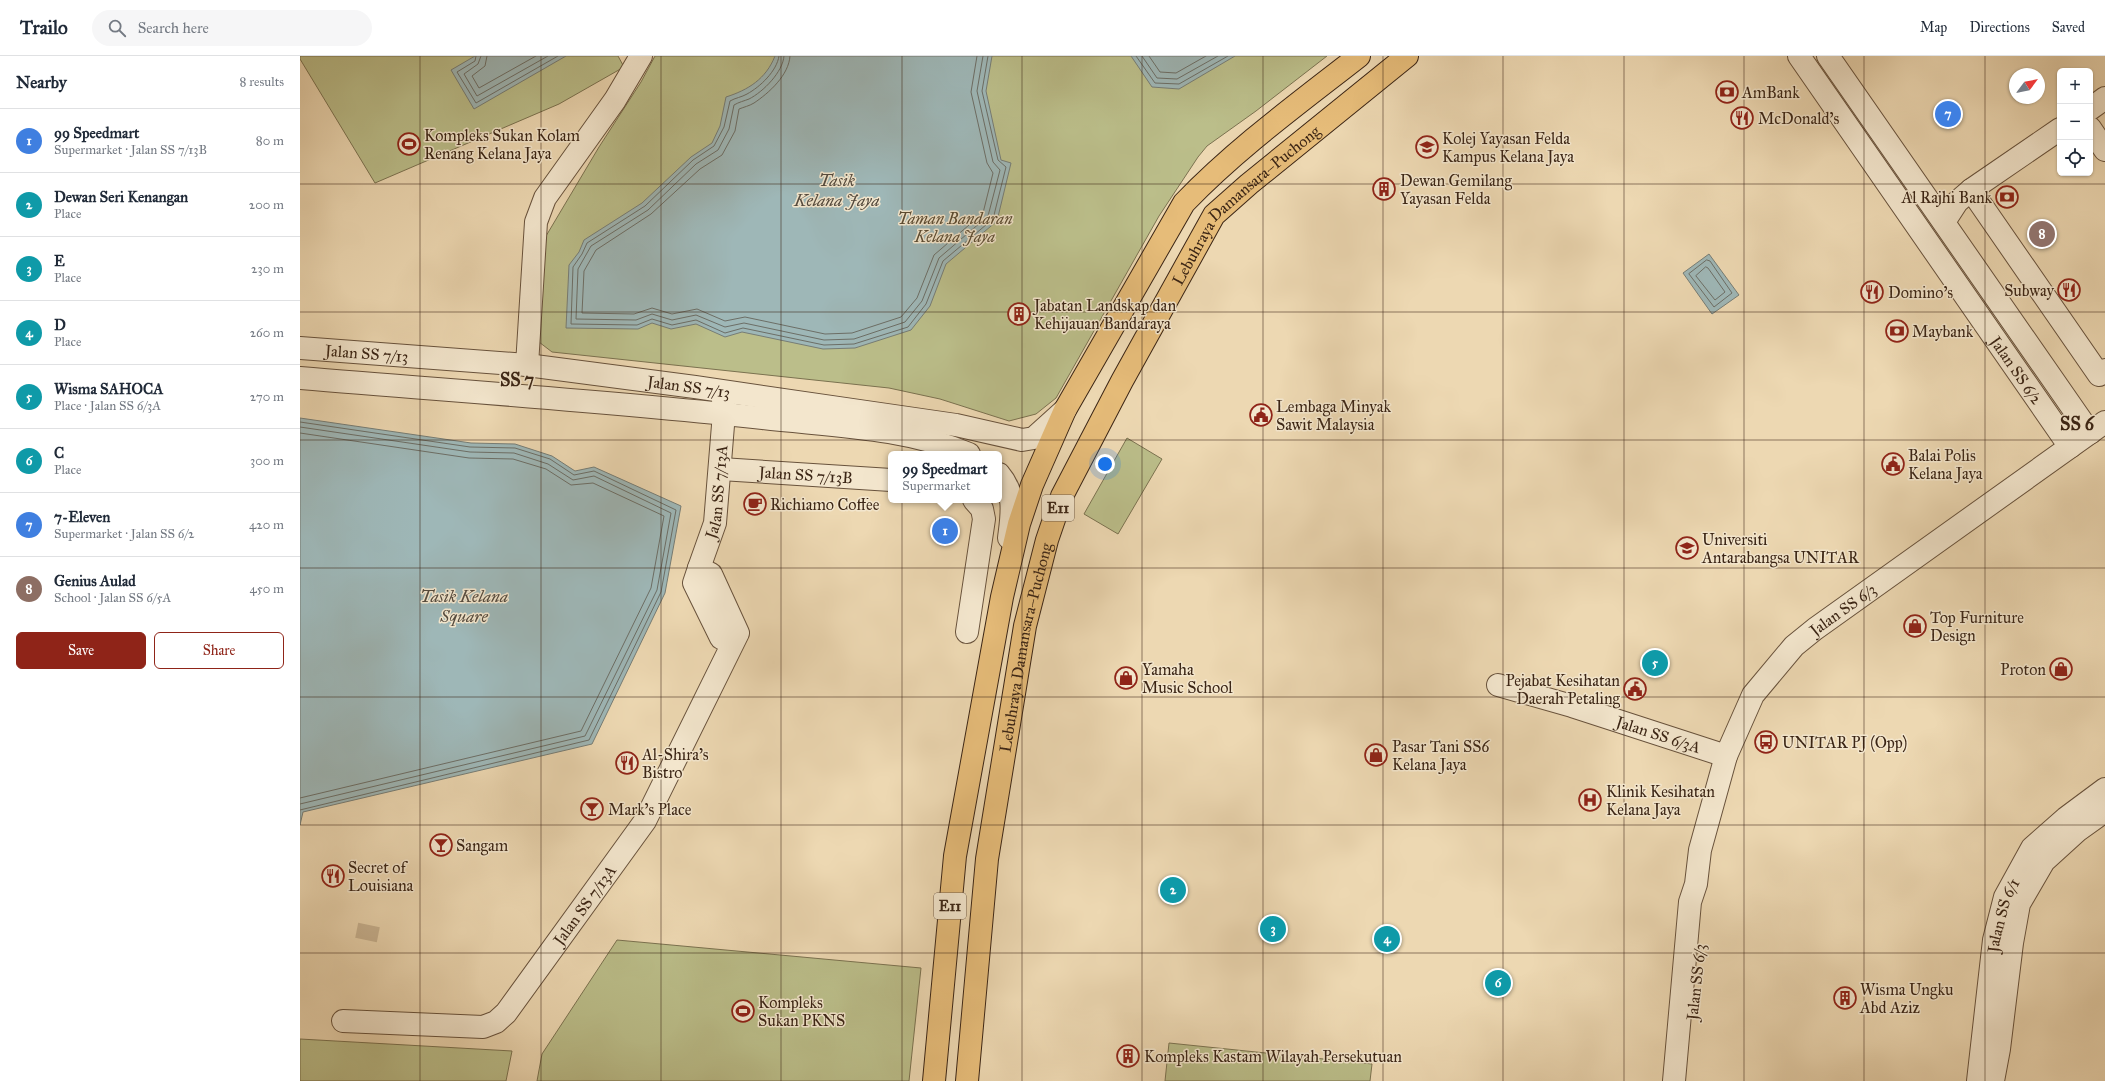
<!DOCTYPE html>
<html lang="en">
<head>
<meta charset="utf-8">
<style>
	:root { --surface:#fff; --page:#f6f6f7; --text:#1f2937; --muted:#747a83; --line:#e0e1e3; --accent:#8f2418 }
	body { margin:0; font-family:"IM FELL Great Primer",serif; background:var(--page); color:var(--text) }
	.controls { position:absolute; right:12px; top:12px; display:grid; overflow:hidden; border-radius:6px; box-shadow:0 1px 3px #0004 }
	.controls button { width:36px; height:36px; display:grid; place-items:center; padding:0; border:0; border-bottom:1px solid var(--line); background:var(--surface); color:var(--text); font:20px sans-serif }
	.compass { position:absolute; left:1709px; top:12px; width:36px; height:36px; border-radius:50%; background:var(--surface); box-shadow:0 1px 3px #0004; rotate:58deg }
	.you { position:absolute; left:805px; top:408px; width:14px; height:14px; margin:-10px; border:3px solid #fff; border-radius:50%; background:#1a73e8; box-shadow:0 0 0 6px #1a73e833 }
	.badge { display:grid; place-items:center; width:26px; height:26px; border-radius:50%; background:var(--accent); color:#fff; font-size:13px; font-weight:700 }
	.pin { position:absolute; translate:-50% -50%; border:2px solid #fff; box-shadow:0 1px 4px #0006 }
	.popup { position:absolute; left:588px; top:395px; width:114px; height:52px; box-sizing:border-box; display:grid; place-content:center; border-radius:6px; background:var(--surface); filter:drop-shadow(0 1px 3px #0005); font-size:13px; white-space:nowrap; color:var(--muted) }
	.popup b { font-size:15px; color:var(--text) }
	.popup::after { content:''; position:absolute; left:50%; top:100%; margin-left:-8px; border:8px solid transparent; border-top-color:var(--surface) }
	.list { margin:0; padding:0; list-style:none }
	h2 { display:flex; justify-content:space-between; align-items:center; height:52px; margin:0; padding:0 16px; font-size:17px }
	h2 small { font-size:13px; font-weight:400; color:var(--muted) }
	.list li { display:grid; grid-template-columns:26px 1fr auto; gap:12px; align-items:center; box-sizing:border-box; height:64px; padding:0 16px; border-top:1px solid var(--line) }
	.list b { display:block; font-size:15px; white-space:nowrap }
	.list p { margin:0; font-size:13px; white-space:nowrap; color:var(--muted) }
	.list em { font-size:13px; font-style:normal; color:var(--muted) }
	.actions { display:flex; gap:8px; padding:12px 16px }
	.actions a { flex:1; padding:9px 0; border:1px solid var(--accent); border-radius:6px; text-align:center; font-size:14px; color:var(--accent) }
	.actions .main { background:var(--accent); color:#fff }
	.icon { flex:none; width:22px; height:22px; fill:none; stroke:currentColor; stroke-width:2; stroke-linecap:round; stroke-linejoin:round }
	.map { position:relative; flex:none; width:1805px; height:1025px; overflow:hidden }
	header { display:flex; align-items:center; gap:24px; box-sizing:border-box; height:56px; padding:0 20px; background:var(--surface); border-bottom:1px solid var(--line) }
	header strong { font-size:19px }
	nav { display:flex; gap:22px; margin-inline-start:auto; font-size:14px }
	.search { width:280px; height:36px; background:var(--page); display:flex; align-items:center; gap:10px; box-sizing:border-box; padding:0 14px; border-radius:22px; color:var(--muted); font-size:15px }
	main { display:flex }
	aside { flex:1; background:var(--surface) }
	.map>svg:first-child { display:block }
</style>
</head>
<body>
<header>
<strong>Trailo</strong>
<div class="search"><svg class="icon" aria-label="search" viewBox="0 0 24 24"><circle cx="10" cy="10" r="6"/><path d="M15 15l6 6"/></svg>Search here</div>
<nav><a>Map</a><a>Directions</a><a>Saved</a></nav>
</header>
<main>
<aside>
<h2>Nearby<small>8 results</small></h2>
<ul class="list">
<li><span class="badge" style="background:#3f7fe0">1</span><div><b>99 Speedmart</b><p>Supermarket · Jalan SS 7/13B</p></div><em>80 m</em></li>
<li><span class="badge" style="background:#0f9aa8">2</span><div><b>Dewan Seri Kenangan</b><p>Place</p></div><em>200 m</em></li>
<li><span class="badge" style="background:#0f9aa8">3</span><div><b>E</b><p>Place</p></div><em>230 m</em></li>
<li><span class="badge" style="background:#0f9aa8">4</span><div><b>D</b><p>Place</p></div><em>260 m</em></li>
<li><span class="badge" style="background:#0f9aa8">5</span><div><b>Wisma SAHOCA</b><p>Place · Jalan SS 6/3A</p></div><em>270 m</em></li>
<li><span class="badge" style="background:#0f9aa8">6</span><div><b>C</b><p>Place</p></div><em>300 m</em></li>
<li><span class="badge" style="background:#3f7fe0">7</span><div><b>7-Eleven</b><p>Supermarket · Jalan SS 6/2</p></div><em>420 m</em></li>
<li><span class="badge" style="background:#8d6e63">8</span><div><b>Genius Aulad</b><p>School · Jalan SS 6/5A</p></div><em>450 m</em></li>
</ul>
<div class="actions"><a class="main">Save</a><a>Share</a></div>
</aside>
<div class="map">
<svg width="1805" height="1025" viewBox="0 0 1805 1025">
	<rect width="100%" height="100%" fill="#edd8b2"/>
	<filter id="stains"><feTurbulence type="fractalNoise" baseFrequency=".005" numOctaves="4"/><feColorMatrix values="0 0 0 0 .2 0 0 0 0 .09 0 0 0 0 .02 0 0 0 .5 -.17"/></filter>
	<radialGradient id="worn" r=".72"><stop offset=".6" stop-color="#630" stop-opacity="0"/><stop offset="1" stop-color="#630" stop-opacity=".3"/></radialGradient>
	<g fill="#bbbe8a" stroke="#7b7250">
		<polygon points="0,0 318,0 324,11 259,48 75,127 0,3"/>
		<polygon points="355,0 1027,0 956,55 907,90 898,101 859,160 756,342 736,358 709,365 640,343 589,332 252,296 239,286 246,180 299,91 341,26"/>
		<polygon points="827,382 862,403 818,478 784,458"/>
		<polygon points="317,884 621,912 609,1025 237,1025 242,998"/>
		<polygon points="0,983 212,995 206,1025 0,1025"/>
		<polygon points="869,987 1072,1008 1070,1025 865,1025"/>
	</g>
	<g fill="#9eb7b7" stroke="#767d76">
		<polygon points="175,0 266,0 174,53 151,14"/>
		<path d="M 475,0 L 692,0 L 686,35 L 701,104 L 711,107 L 697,165 L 646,208 L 630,250 L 611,274 L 555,292 L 523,293 L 442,276 L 425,281 L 396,268 L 371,273 L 352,267 L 338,273 L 266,272 L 269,209 L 279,196 L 284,184 L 342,147 L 391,101 L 412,87 L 420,70 L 426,41 C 448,34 466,23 475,0 Z"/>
		<polygon points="831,0 935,0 879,33 852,31"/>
		<polygon points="1409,198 1439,239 1412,258 1383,217"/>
		<polygon points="0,362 171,387 215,388 252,400 275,415 294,411 381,450 365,537 292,688 3,756 0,769"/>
	</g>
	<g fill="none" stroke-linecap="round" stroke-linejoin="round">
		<g stroke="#6c6e66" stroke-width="1">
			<polyline points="176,0 175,5 157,16 176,47 258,0"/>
			<polyline points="181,0 178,8 164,18 177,40 248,0"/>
			<polyline points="187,0 185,10 172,20 179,32 236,0"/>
			<path d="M 479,0 C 477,15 460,31 447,38 C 442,41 435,42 430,45 L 424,71 L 414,90 L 393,104 L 345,150 L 287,187 L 282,198 L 273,211 L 271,268 L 337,269 L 352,263 L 372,269 L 396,264 L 425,277 L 443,272 L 524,289 L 554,288 L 608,271 L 626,248 L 643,205 L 693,163 L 706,111 L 698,104 L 682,35 L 688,0"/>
			<path d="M 484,0 C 483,16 463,36 449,43 C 444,45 439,46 434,49 L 429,73 L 418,94 L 396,108 L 348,154 L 291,190 L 278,213 L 276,263 L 336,264 L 352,258 L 372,264 L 396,259 L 425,271 L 444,267 L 524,284 L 554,283 L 605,266 L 622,245 L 639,202 L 688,160 L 700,114 L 693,106 L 677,35 L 683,0"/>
			<path d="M 490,0 C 489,19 469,37 454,47 C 449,50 444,51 439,53 L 435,75 L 422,99 L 400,113 L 351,158 L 296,194 L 284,215 L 282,257 L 334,258 L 352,252 L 372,258 L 397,253 L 425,265 L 445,261 L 525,278 L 552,277 L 601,261 L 617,242 L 634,199 L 683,157 L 693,117 L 687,107 L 671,36 L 677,0"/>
			<polyline points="836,0 855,27 879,28 928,0"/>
			<polyline points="842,0 857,22 877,23 918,0"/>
			<polyline points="849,0 860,16 876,17 906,0"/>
			<polygon points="1407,204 1410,205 1432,237 1414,251 1389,218"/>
			<polygon points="1406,211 1408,212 1425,236 1415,244 1396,220"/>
			<polyline points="0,366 170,391 215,392 250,403 274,419 294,415 376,454 361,536 289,684 0,754"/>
			<polyline points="0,371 170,396 214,397 248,408 273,424 294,420 371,457 357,534 285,680 0,748"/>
			<polyline points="0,377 169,402 213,403 246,413 271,429 293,427 364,460 351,532 281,675 0,742"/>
		</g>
		<polyline stroke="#c9b493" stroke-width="22" stroke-dasharray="22 11" stroke-linecap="butt" points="66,884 69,869"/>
		<g stroke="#68523c" stroke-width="24">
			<g id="minor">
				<path id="s1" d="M 1499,0 L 1770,391"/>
				<polyline points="1528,0 1790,377"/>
				<polyline points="1790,53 1805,42"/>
				<polyline points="1790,72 1805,94"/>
				<polyline points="1671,134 1799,319 1805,314"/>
				<polyline points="1644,166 1657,146 1671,134 1760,73"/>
				<path id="s2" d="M 0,292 L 227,309 L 395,331 L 656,369 L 722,384 L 734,382 L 765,354"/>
				<polyline points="227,309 236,166 245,142 315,44 341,0"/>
				<path d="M 0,322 C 154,335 309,345 463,362 C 533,370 604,371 669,398"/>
				<path id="s3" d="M 421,413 L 591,424"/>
				<path d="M 699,418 C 716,438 712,458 709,482"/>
				<path id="s4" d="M 399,512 L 415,467 L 424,357 L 423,344"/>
				<polyline points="667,576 684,463 682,453 674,444"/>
				<path id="s5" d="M 1198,629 L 1272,650 L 1426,700"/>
				<path id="s6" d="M 43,965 L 183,971 L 196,966 L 206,957 L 345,765 L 438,577 L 411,518 L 399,512 L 394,527 L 421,582 L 433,587"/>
				<path id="s7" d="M 1374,1025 L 1390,846 L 1396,828 L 1400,794 L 1426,700 L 1453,639 L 1494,590 L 1515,573 L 1805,366"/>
				<path id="s8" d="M 1678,1025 L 1694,884 L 1705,841 L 1732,792 L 1766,762 L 1805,733"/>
				<polyline points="1693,1025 1699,993 1712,887 1719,848 1744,805 1777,775 1805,755"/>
			</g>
		</g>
		<g stroke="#3b2515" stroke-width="24">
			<g id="highway">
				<path d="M 634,1025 L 655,800 L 702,541 L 719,468 L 732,429 L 765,354 L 884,147 C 937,92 999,47 1059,0"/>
				<path id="s9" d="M 667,1025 L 687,803 L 725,570 L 747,484 L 762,440 L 822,325 L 914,159 L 949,128 L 1107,0"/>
			</g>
		</g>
		<use href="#minor" stroke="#f3e6cd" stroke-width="22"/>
		<use href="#highway" stroke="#e6bc79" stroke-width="22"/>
	</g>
	<path fill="none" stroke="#3b2515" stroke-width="1" stroke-opacity="0.55" d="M 120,0 L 120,1025M 241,0 L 241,1025M 361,0 L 361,1025M 481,0 L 481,1025M 602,0 L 602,1025M 722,0 L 722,1025M 842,0 L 842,1025M 963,0 L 963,1025M 1083,0 L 1083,1025M 1203,0 L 1203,1025M 1324,0 L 1324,1025M 1444,0 L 1444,1025M 1564,0 L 1564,1025M 1685,0 L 1685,1025M 0,128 L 1805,128M 0,256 L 1805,256M 0,384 L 1805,384M 0,512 L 1805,512M 0,641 L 1805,641M 0,769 L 1805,769M 0,897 L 1805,897"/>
	<defs>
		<g id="bank-ring" transform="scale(1.15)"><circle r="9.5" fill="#f3e6cd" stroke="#8f2418" stroke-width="1.5"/><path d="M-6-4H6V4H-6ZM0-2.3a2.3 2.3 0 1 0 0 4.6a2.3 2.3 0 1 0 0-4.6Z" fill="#8f2418"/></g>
		<g id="restaurant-ring" transform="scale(1.15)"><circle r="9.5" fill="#f3e6cd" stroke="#8f2418" stroke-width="1.5"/><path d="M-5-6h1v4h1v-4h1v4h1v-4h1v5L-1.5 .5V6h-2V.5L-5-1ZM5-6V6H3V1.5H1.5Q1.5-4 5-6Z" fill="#8f2418"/></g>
		<g id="stadium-ring" transform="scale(1.15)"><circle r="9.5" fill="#f3e6cd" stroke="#8f2418" stroke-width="1.5"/><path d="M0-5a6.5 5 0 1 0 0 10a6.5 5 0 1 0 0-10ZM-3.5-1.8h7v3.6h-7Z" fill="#8f2418"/></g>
		<g id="university-ring" transform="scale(1.15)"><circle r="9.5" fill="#f3e6cd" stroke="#8f2418" stroke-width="1.5"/><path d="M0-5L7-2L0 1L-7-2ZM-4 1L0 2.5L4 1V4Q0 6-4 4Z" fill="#8f2418"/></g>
		<g id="building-ring" transform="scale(1.15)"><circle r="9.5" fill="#f3e6cd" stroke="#8f2418" stroke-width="1.5"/><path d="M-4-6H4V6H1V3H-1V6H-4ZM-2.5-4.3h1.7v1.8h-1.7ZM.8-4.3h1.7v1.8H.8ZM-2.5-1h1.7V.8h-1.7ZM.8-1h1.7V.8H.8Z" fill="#8f2418"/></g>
		<g id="civic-ring" transform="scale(1.15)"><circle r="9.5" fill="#f3e6cd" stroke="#8f2418" stroke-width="1.5"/><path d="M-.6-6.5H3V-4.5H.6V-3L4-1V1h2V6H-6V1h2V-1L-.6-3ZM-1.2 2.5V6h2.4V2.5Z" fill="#8f2418"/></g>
		<g id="cafe-ring" transform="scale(1.15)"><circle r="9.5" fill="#f3e6cd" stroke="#8f2418" stroke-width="1.5"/><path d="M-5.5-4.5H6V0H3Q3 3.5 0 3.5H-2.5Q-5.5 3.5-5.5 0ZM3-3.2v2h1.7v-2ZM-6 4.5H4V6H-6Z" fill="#8f2418"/></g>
		<g id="shop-ring" transform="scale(1.15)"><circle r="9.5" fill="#f3e6cd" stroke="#8f2418" stroke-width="1.5"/><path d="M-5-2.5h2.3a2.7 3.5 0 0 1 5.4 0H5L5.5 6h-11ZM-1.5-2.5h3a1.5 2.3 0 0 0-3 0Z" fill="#8f2418"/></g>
		<g id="bus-ring" transform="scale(1.15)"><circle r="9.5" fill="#f3e6cd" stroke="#8f2418" stroke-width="1.5"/><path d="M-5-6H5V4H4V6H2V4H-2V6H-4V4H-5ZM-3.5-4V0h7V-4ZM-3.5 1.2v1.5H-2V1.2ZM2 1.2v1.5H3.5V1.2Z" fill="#8f2418"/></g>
		<g id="hospital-ring" transform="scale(1.15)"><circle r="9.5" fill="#f3e6cd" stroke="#8f2418" stroke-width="1.5"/><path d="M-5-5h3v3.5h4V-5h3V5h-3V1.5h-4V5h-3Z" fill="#8f2418"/></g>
		<g id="bar-ring" transform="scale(1.15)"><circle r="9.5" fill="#f3e6cd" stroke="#8f2418" stroke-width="1.5"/><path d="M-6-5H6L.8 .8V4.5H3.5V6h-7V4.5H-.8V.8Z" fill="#8f2418"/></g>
	</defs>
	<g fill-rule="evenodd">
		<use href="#bank-ring" x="1427" y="36"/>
		<use href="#restaurant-ring" x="1442" y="62"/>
		<use href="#stadium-ring" x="109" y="88"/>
		<use href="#university-ring" x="1127" y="91"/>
		<use href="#building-ring" x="1084" y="133"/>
		<use href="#bank-ring" x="1707" y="141"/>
		<use href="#restaurant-ring" x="1769" y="234"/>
		<use href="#restaurant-ring" x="1572" y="236"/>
		<use href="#building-ring" x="719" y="258"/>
		<use href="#bank-ring" x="1597" y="275"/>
		<use href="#civic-ring" x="961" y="359"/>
		<use href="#civic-ring" x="1593" y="408"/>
		<use href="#cafe-ring" x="455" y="448"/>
		<use href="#university-ring" x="1387" y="492"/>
		<use href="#shop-ring" x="1615" y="570"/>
		<use href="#shop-ring" x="1761" y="613"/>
		<use href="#shop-ring" x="826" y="622"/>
		<use href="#civic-ring" x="1335" y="633"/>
		<use href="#bus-ring" x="1466" y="686"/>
		<use href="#shop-ring" x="1076" y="699"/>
		<use href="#restaurant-ring" x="327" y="707"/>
		<use href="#hospital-ring" x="1290" y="744"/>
		<use href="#bar-ring" x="292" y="753"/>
		<use href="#bar-ring" x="141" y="789"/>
		<use href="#restaurant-ring" x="33" y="820"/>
		<use href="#building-ring" x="1545" y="942"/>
		<use href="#stadium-ring" x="443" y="955"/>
		<use href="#building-ring" x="828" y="1000"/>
	</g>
	<g text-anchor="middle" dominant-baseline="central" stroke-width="3" stroke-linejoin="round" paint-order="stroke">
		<g fill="#f3e6cd" stroke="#725f4c" stroke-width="1">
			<rect x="742" y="439" width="32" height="26" rx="3"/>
			<rect x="634" y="837" width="32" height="26" rx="3"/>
		</g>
		<g font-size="15" font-weight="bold" fill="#3b2515">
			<text x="758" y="452">E11</text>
			<text x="650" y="850">E11</text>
		</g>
		<g font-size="16" fill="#3b2515" stroke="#f3e6cd" text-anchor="start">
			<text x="1442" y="36">AmBank</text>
			<text x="1458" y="62">McDonald's</text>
			<text x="124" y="79">Kompleks Sukan Kolam<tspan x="124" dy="18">Renang Kelana Jaya</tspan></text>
			<text x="1142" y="82">Kolej Yayasan Felda<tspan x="1142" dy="18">Kampus Kelana Jaya</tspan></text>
			<text x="1100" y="124">Dewan Gemilang<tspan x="1100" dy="18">Yayasan Felda</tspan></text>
			<text x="1692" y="141" text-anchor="end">Al Rajhi Bank</text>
			<text x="1754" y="234" text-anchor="end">Subway</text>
			<text x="1588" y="236">Domino's</text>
			<text x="734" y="249">Jabatan Landskap dan<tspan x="734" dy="18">Kehijauan Bandaraya</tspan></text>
			<text x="1612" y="275">Maybank</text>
			<text x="976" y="350">Lembaga Minyak<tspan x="976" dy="18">Sawit Malaysia</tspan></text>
			<text x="1608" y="399">Balai Polis<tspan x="1608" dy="18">Kelana Jaya</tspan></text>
			<text x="470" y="448">Richiamo Coffee</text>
			<text x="1402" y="483">Universiti<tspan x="1402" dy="18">Antarabangsa UNITAR</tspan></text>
			<text x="1630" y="561">Top Furniture<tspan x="1630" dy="18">Design</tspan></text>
			<text x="842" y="613">Yamaha<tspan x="842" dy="18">Music School</tspan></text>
			<text x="1746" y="613" text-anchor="end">Proton</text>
			<text x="1320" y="624" text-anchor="end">Pejabat Kesihatan<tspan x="1320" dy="18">Daerah Petaling</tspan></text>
			<text x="1482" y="686">UNITAR PJ (Opp)</text>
			<text x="1092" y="690">Pasar Tani SS6<tspan x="1092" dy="18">Kelana Jaya</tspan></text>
			<text x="342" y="698">Al-Shira's<tspan x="342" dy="18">Bistro</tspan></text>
			<text x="1306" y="735">Klinik Kesihatan<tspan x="1306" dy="18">Kelana Jaya</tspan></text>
			<text x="308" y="753">Mark's Place</text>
			<text x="156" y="789">Sangam</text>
			<text x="48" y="811">Secret of<tspan x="48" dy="18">Louisiana</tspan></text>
			<text x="1560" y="933">Wisma Ungku<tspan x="1560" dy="18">Abd Aziz</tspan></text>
			<text x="458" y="946">Kompleks<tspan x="458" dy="18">Sukan PKNS</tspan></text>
			<text x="844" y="1000">Kompleks Kastam Wilayah Persekutuan</text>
		</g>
		<g font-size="16" fill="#3b2515" stroke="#f3e6cd">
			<text stroke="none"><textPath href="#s9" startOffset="942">Lebuhraya Damansara–Puchong</textPath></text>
			<text stroke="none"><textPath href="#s2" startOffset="67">Jalan SS 7/13</textPath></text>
			<text stroke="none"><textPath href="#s1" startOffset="382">Jalan SS 6/2</textPath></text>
			<text stroke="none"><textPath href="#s2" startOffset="391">Jalan SS 7/13</textPath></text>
			<text stroke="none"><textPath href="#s3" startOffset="85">Jalan SS 7/13B</textPath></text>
			<text stroke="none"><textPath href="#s4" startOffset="79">Jalan SS 7/13A</textPath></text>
			<text stroke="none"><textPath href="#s7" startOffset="522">Jalan SS 6/3</textPath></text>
			<text stroke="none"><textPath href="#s9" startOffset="438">Lebuhraya Damansara–Puchong</textPath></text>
			<text stroke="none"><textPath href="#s5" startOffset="168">Jalan SS 6/3A</textPath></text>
			<text stroke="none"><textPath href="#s6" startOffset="301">Jalan SS 7/13A</textPath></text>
			<text stroke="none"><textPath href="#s8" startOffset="168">Jalan SS 6/1</textPath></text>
			<text transform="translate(1396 926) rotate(-84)">Jalan SS 6/3</text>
		</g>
		<g font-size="16" font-style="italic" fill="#5b4b32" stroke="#f3e6cd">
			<text x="655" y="162">Taman Bandaran<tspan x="655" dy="18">Kelana Jaya</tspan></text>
		</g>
		<g font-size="17" font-style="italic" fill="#544a3e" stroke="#f3e6cd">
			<text x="537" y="124">Tasik<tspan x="537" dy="20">Kelana Jaya</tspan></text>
			<text x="164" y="540">Tasik Kelana<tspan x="164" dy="20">Square</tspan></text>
		</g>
		<g font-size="18" font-weight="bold" fill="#3b2515" stroke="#f3e6cd">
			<text x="217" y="324">SS 7</text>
			<text x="1777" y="368">SS 6</text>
		</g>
	</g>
	<rect width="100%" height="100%" filter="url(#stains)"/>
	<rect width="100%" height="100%" fill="url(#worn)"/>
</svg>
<div class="controls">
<button>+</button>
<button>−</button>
<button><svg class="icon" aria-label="locate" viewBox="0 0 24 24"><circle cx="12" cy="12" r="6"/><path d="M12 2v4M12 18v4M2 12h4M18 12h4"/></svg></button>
</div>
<svg class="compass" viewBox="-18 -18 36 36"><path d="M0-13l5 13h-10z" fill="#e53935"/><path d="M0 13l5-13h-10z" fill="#747a83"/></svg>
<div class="you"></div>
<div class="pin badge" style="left:645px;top:475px;background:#3f7fe0">1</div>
<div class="popup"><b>99 Speedmart</b>Supermarket</div>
<div class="pin badge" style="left:873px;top:834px;background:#0f9aa8">2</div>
<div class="pin badge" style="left:973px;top:873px;background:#0f9aa8">3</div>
<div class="pin badge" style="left:1087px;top:883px;background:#0f9aa8">4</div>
<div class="pin badge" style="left:1355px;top:607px;background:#0f9aa8">5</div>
<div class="pin badge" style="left:1198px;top:927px;background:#0f9aa8">6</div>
<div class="pin badge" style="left:1648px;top:58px;background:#3f7fe0">7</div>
<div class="pin badge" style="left:1742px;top:178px;background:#8d6e63">8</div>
</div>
</main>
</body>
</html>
